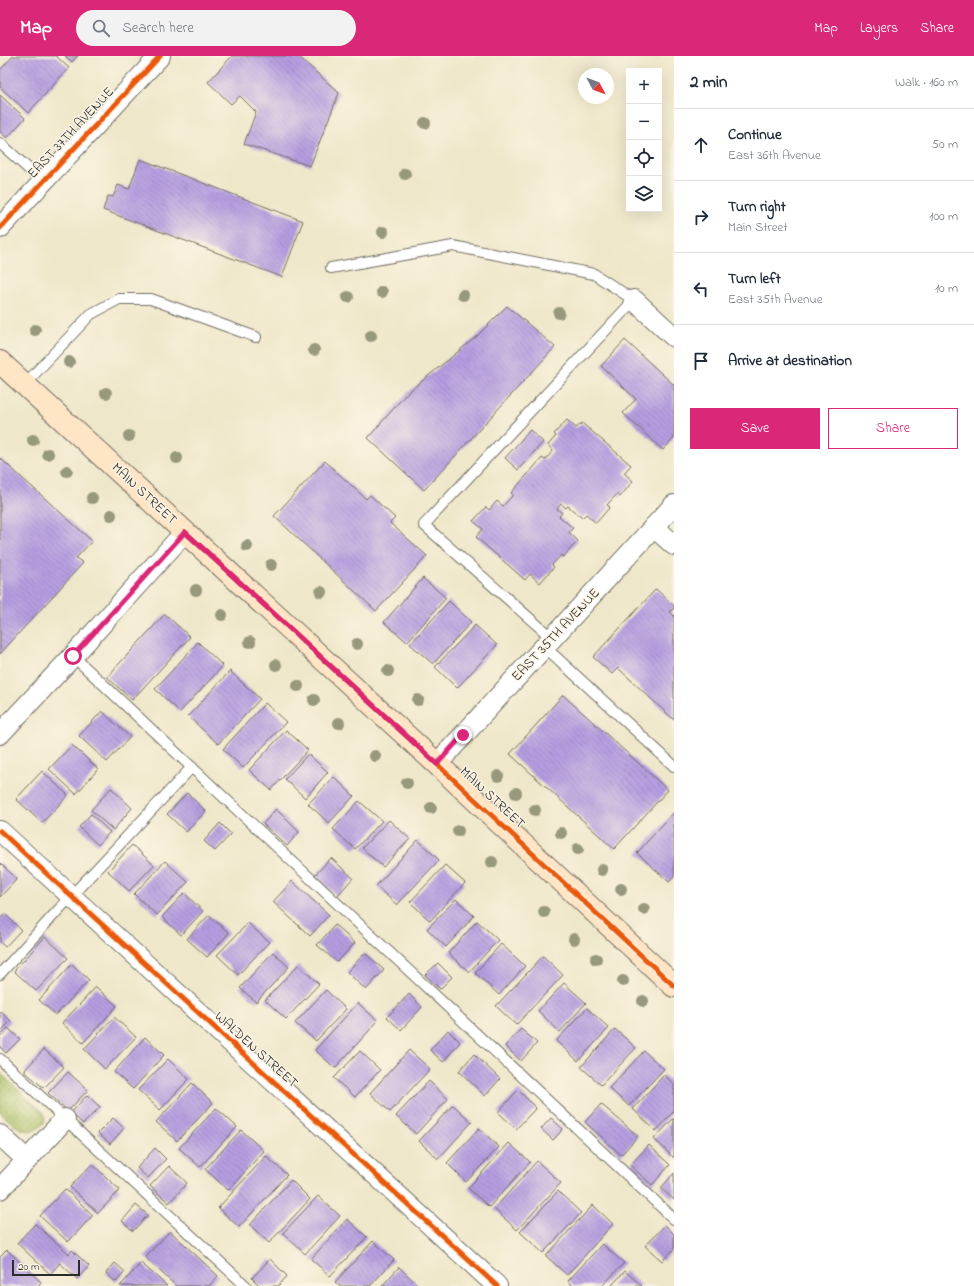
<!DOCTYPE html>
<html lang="en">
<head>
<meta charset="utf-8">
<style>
	:root { --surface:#fff; --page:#f2f2f3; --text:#1f2937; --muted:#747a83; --line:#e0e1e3; --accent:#db2777 }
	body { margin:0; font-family:"Indie Flower",sans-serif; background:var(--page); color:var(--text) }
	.controls { position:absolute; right:12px; top:12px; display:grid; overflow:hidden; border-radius:0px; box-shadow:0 4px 16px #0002 }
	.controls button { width:36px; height:36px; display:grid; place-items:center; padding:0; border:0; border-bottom:1px solid var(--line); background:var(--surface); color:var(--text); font:20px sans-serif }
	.compass { position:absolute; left:578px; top:12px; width:36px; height:36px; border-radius:50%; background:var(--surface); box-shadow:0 4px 16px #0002; rotate:131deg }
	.scale { position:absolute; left:12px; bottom:10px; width:68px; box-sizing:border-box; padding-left:4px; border:2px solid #2b2b2b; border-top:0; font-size:11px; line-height:14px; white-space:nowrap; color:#2b2b2b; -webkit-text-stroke:3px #fcf5e5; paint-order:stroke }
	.stop { position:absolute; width:12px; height:12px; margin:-9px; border:3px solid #db2777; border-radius:50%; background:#fff }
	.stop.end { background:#db2777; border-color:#fff; box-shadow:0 1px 4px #0008 }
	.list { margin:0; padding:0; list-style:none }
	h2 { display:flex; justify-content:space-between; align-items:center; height:52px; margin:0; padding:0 16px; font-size:17px }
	h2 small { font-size:13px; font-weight:400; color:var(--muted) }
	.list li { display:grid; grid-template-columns:26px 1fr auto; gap:12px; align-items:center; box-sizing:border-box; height:72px; padding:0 16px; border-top:1px solid var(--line) }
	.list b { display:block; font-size:15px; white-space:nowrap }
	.list p { margin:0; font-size:13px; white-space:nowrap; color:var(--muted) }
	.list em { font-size:13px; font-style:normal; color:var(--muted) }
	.actions { display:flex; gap:8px; padding:12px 16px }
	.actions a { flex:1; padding:9px 0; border:1px solid var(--accent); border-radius:0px; text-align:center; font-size:14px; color:var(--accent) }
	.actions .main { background:var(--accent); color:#fff }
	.icon { flex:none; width:22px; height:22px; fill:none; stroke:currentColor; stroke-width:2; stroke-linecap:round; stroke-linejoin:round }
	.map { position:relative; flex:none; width:674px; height:1230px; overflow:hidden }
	header { display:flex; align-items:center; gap:24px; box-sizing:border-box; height:56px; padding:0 20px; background:var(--accent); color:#fff }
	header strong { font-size:19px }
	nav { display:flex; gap:22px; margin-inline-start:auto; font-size:14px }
	.search { width:280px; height:36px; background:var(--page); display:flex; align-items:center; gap:10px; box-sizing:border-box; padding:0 14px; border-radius:22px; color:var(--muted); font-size:15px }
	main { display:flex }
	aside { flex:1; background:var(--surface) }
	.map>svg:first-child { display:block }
</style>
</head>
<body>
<header>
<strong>Map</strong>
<div class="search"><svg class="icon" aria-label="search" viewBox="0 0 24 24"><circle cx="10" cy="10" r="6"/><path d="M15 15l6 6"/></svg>Search here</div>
<nav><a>Map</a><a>Layers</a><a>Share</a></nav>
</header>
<main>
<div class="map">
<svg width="674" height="1230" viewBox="0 0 674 1230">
	<defs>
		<pattern id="grass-dots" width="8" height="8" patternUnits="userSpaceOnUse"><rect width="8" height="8" fill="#abbe62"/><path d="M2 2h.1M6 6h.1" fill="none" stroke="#8b9b51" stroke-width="1.8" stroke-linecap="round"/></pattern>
		<pattern id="building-back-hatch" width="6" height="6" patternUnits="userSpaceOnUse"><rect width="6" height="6" fill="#b69de1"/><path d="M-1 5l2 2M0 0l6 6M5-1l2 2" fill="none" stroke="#9480b7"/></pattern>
	</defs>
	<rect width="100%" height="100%" fill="#fcf5e5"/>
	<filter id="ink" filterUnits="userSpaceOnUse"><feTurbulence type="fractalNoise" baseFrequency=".025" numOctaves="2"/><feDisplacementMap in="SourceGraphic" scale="8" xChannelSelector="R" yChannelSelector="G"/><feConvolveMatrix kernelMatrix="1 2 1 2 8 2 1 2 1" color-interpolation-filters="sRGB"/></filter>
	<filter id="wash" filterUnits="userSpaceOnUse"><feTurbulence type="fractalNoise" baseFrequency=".012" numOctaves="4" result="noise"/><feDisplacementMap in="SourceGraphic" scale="16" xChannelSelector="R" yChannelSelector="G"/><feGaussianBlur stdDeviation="0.9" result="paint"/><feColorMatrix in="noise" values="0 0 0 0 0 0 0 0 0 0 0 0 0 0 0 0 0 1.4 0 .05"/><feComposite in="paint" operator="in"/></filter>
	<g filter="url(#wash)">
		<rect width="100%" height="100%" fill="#efe7c9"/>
		<path fill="url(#grass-dots)" stroke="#6b7446" d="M 0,1017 L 44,1057 L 45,1061 L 44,1067 C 28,1085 13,1068 0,1056 Z"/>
		<g id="blocks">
			<g fill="url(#building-back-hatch)">
				<polygon points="13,0 56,0 69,12 28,57 0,31 0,14"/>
				<polygon points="65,0 78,0 72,6"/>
				<polygon points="232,0 298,0 339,37 310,110 244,88 256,56 240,40 231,48 208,26"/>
				<polygon points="0,39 25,62 7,82 0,76"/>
				<polygon points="140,103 303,165 282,221 103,154 108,140 113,141 118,129 129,133"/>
				<polygon points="507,250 555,291 424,434 368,382 406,338 476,281"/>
				<polygon points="625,284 674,329 674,382 663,394 623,357 636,343 601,310"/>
				<polygon points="567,364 576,372 582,367 631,409 624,417 633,425 620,441 617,438 607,449 610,451 596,467 586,458 582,462 568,450 566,452 561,448 557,453 562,457 559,460 573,472 569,476 578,485 563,501 561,499 552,509 554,511 540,527 530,518 525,524 476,481 483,473 473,465 486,451 489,454 497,445 503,450 513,439 511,437 542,402 545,404 553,395 548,389 556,380 554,378"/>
				<polygon points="530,374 543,386 518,414 505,402"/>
				<polygon points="0,402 92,485 76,502 83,507 0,598"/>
				<polygon points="325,405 366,443 370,439 395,462 390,467 427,500 376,555 274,460"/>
				<polygon points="423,522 446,542 407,586 384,566"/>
				<polygon points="656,533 674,550 674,552 670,556 674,560 674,664 618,612 612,618 593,601"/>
				<polygon points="449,545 471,566 433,608 410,588"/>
				<polygon points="165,558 190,581 132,644 107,621"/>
				<polygon points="475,569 497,589 457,632 435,611"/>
				<polygon points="198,586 223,610 180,656 155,633"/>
				<polygon points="230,615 260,643 218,688 188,660"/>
				<polygon points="563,639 668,734 614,793 510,698"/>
				<polygon points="265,647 286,666 243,712 223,693"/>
				<polygon points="102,655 130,681 107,706 79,680"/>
				<polygon points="286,674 308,694 271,734 249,714"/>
				<polygon points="72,689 98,713 76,738 49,713"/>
				<polygon points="308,698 328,716 305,742 285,723"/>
				<polygon points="42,715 68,739 42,767 16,743"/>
				<polygon points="334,721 354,740 329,767 308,748"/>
				<polygon points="111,732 132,752 113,774 91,754"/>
				<polygon points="187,737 206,755 186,776 167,758"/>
				<polygon points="359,745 382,765 355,793 333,773"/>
				<polygon points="276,753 299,776 287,790 263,768"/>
				<polygon points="674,756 674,821 669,826 637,797"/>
				<polygon points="91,758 110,776 98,789 79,771"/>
				<polygon points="389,764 410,783 383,811 362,792"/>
				<polygon points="220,767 231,778 215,795 204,785"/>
				<polygon points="418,784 439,804 397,849 376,830"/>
				<polygon points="132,789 154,809 129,835 108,815"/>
				<polygon points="331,802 353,822 337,840 315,819"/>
				<polygon points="165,805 188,826 157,859 134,838"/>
				<polygon points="0,807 17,823 0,841"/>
				<polygon points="445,809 465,827 430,865 410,846"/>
				<polygon points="292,825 329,859 310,880 273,846"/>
				<polygon points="184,837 203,855 181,879 162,861"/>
				<polygon points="456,843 474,860 446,891 427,873"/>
				<polygon points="5,858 21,874 5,891 0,886 0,863"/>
				<polygon points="209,859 229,877 207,901 187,883"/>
				<polygon points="477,865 498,884 469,916 448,897"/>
				<polygon points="248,867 269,886 238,919 217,899"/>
				<polygon points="335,869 355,887 337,906 317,889"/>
				<polygon points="45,881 68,902 36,935 14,915"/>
				<polygon points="501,888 525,910 499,939 475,917"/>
				<polygon points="273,896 289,911 256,946 240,932"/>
				<polygon points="365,897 384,914 366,934 347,916"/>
				<polygon points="543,900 563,919 516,969 496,950"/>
				<polygon points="438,907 452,921 440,933 425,919"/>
				<polygon points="72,908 89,924 56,959 39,944"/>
				<polygon points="298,909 319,928 286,963 265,944"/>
				<polygon points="564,927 586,947 560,976 538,955"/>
				<polygon points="96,931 117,950 83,987 62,967"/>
				<polygon points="326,934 346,953 316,985 295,967"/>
				<polygon points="409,938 422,951 401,974 387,961"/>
				<polygon points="358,947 378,965 335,1012 315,994"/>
				<polygon points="587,952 609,972 578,1005 556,985"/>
				<polygon points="0,955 11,965 0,976"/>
				<polygon points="114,961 136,981 105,1013 84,993"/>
				<polygon points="8,972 20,983 6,997 0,991 0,980"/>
				<polygon points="521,973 537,987 521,1005 505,990"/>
				<polygon points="615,973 636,992 601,1029 581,1011"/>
				<polygon points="448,974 460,986 443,1006 430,994"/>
				<polygon points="145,981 164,999 133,1033 114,1016"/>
				<polygon points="44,993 64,1011 44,1032 24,1015"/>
				<polygon points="409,994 430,1013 390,1056 370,1037"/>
				<polygon points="360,995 380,1014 355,1041 334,1022"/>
				<polygon points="644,995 664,1013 629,1050 609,1032"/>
				<polygon points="474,998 500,1023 485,1040 459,1015"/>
				<polygon points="168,1003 189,1023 160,1054 138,1034"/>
				<polygon points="68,1016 88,1034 68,1055 48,1037"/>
				<polygon points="664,1019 674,1028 674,1055 656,1075 633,1053"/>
				<polygon points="429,1025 448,1043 416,1078 396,1060"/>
				<polygon points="192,1027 213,1047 177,1085 156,1066"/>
				<polygon points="518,1034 536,1052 516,1073 498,1056"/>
				<polygon points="87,1039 100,1051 83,1068 71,1057"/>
				<polygon points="601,1048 638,1080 621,1099 585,1066"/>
				<polygon points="453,1049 472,1066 438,1103 419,1085"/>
				<polygon points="216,1052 237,1071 200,1111 179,1092"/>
				<polygon points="113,1062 124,1072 110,1088 98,1077"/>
				<polygon points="551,1062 563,1073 553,1084 541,1073"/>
				<polygon points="674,1062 674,1102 654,1083"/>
				<polygon points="479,1072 499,1091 466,1126 447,1107"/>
				<polygon points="241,1074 264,1095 228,1134 205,1113"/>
				<polygon points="509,1087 530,1106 489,1151 468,1132"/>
				<polygon points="649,1089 670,1109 652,1129 630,1109"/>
				<polygon points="155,1092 166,1103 148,1122 137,1112"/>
				<polygon points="266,1100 287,1119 239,1171 218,1152"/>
				<polygon points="537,1105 561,1127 517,1174 494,1153"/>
				<polygon points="92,1108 120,1134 98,1157 70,1131"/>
				<polygon points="169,1110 187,1127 169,1147 150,1130"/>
				<polygon points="674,1117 674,1144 661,1132"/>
				<polygon points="291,1124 310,1143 269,1187 250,1169"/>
				<polygon points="65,1133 93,1159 68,1186 40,1160"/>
				<polygon points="558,1135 581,1157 543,1197 520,1176"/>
				<polygon points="318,1140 340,1160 305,1198 283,1177"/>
				<polygon points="136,1149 148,1159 133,1175 122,1165"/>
				<polygon points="593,1149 613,1168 567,1219 546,1200"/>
				<polygon points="347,1163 367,1181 330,1220 311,1203"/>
				<polygon points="35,1168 69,1198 72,1194 89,1210 77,1223 60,1207 50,1218 17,1187"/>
				<polygon points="665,1169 674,1178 674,1193 662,1205 645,1190"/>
				<polygon points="170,1175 218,1220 209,1230 176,1230 145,1201"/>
				<polygon points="373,1185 394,1204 370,1230 339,1230 335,1226"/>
				<polygon points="602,1188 624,1207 602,1230 573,1230 568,1225"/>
				<polygon points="7,1194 41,1226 38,1230 0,1230 0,1201"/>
				<polygon points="270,1203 287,1220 278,1230 260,1230 252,1222"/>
				<polygon points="115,1207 125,1216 116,1226 106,1217"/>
				<polygon points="141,1207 167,1230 120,1230"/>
				<polygon points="399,1211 419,1230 382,1230"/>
				<polygon points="625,1215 642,1230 611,1230"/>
			</g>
		</g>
	</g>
	<g filter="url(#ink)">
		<use href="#blocks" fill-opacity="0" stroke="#706d62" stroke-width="1"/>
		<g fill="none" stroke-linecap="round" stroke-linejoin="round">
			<g stroke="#706d62" stroke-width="12">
				<g id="service">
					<polyline points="0,87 43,126"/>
					<polyline points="331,212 453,190 594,218 634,244 424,469 553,583"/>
					<polyline points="25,328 91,258 119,243 151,243 256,281"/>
					<polyline points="545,591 674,710"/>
					<polyline points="73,600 674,1163"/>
					<polyline points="0,918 61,851 192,711"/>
					<polyline points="0,1003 246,1230"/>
				</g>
			</g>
			<g stroke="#706d62" stroke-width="22">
				<g id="minor">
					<polyline points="0,172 160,0"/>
					<polyline points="634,244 674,281"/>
					<polyline points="654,471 674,489"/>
					<polyline points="0,678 73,600 185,476"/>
					<polyline points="437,708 674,449"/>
					<polyline points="0,775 497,1230"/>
					<polyline points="0,1079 27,1104"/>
					<polyline points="0,1133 65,1063"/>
				</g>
			</g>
			<g stroke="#706d62" stroke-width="24">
				<polyline id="secondary" points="0,306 437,708 674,930"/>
			</g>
			<use href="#service" stroke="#fff" stroke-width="10"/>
			<use href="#minor" stroke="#fff" stroke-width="20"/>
			<use href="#secondary" stroke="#fee5c5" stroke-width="22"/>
			<g stroke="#fcf5e5" stroke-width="8">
				<g id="cycleway">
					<polyline points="0,172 160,0"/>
					<polyline points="185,476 437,708 674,930"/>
					<polyline points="0,775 497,1230"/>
				</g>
			</g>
			<use href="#cycleway" stroke="#e8590c" stroke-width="5"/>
		</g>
		<g fill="#98987b">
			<circle cx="425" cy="67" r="6"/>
			<circle cx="405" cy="118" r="6"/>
			<circle cx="383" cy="176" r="6"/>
			<circle cx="382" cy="236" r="6"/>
			<circle cx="463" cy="239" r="6"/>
			<circle cx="348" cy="241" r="6"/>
			<circle cx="559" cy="257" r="6"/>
			<circle cx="35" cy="274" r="6"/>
			<circle cx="371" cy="280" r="6"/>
			<circle cx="314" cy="294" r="6"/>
			<circle cx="69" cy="306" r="6"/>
			<circle cx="106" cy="337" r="6"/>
			<circle cx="129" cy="380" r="6"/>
			<circle cx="33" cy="384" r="6"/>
			<circle cx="48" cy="398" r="6"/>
			<circle cx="177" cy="402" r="6"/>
			<circle cx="67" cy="415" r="6"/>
			<circle cx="92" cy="442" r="6"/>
			<circle cx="111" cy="459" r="6"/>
			<circle cx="247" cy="490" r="6"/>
			<circle cx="271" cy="509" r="6"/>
			<circle cx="196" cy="534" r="6"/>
			<circle cx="321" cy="536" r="6"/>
			<circle cx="222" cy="559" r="6"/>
			<circle cx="250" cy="586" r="6"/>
			<circle cx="357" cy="588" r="6"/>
			<circle cx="276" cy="609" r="6"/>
			<circle cx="388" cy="615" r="6"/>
			<circle cx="298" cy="630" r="6"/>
			<circle cx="314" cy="644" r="6"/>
			<circle cx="418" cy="644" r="6"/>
			<circle cx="339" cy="667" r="6"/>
			<circle cx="375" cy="700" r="6"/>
			<circle cx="498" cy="720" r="6"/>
			<circle cx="407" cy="727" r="6"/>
			<circle cx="516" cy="737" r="6"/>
			<circle cx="431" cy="752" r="6"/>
			<circle cx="535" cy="754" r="6"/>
			<circle cx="458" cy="775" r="6"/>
			<circle cx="561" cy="777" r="6"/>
			<circle cx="578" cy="793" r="6"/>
			<circle cx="492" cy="806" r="6"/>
			<circle cx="602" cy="814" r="6"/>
			<circle cx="621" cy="833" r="6"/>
			<circle cx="644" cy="853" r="6"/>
			<circle cx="544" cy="856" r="6"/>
			<circle cx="574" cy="883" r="6"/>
			<circle cx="596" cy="903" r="6"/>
			<circle cx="623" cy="925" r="6"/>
			<circle cx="643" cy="945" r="6"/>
		</g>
	</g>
	<g fill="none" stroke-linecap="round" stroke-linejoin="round" filter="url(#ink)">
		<polyline stroke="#db2777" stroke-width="5" points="73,600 185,476 437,708 463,679"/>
	</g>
	<g text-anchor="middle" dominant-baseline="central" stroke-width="3" stroke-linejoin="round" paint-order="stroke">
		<g font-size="14" fill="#2b2b2b" stroke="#fcf5e5">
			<text transform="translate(71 77) rotate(-47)">EAST 37TH AVENUE</text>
			<text transform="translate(144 438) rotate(43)">MAIN STREET</text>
			<text transform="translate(556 579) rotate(-47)">EAST 35TH AVENUE</text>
			<text transform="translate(492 742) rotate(43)">MAIN STREET</text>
			<text transform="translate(256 994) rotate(42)">WALDEN STREET</text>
		</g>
	</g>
</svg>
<div class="controls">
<button>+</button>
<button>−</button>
<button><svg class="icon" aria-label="locate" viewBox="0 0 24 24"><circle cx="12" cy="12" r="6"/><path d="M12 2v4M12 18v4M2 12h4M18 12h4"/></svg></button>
<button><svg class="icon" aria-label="layers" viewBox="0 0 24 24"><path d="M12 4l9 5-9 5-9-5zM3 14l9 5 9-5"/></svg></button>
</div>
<svg class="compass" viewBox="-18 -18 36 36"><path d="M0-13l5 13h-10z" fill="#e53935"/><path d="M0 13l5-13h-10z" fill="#747a83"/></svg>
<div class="scale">20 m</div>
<div class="stop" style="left:73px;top:600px"></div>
<div class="stop end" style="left:463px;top:679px"></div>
</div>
<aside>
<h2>2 min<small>Walk · 160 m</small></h2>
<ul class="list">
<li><svg class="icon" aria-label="ahead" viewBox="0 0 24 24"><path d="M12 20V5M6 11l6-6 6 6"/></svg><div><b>Continue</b><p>East 36th Avenue</p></div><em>50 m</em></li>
<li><svg class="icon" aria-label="right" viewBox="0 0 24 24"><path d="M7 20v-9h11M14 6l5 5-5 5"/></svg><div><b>Turn right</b><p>Main Street</p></div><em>100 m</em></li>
<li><svg class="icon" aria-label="left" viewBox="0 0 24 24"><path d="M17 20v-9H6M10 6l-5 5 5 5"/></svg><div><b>Turn left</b><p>East 35th Avenue</p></div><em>10 m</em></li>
<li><svg class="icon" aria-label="arrive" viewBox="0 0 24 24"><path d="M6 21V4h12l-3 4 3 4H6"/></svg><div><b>Arrive at destination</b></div></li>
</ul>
<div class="actions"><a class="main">Save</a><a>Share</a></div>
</aside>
</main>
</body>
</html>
